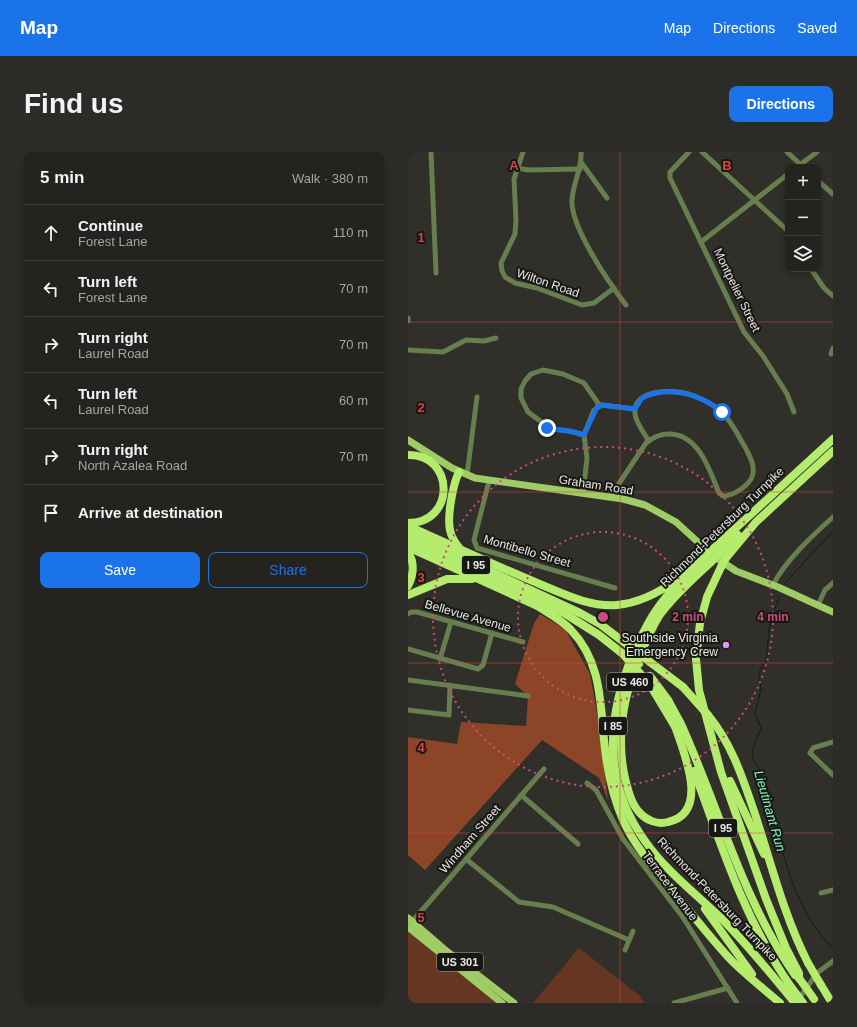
<!DOCTYPE html>
<html lang="en">
<head>
<meta charset="utf-8">
<style>
	:root { --surface:#24231f; --page:#2c2b28; --text:#f1f3f6; --muted:#a3a4a4; --line:#41403d; --accent:#1a73e8 }
	body { margin:0; font-family:Arial,sans-serif; background:var(--page); color:var(--text) }
	.controls { position:absolute; right:12px; top:12px; display:grid; overflow:hidden; border-radius:8px; box-shadow:0 2px 6px #0003 }
	.controls button { width:36px; height:36px; display:grid; place-items:center; padding:0; border:0; border-bottom:1px solid var(--line); background:var(--surface); color:var(--text); font:20px sans-serif }
	.stop { position:absolute; width:12px; height:12px; margin:-9px; border:3px solid #1a73e8; border-radius:50%; background:#fff }
	.stop.end { background:#1a73e8; border-color:#fff; box-shadow:0 1px 4px #0008 }
	.list { margin:0; padding:0; list-style:none }
	h2 { display:flex; justify-content:space-between; align-items:center; height:52px; margin:0; padding:0 16px; font-size:17px }
	h2 small { font-size:13px; font-weight:400; color:var(--muted) }
	.list li { display:grid; grid-template-columns:26px 1fr auto; gap:12px; align-items:center; box-sizing:border-box; height:56px; padding:0 16px; border-top:1px solid var(--line) }
	.list b { display:block; font-size:15px; white-space:nowrap }
	.list p { margin:0; font-size:13px; white-space:nowrap; color:var(--muted) }
	.list em { font-size:13px; font-style:normal; color:var(--muted) }
	.actions { display:flex; gap:8px; padding:12px 16px }
	.actions a { flex:1; padding:9px 0; border:1px solid var(--accent); border-radius:8px; text-align:center; font-size:14px; color:var(--accent) }
	.actions .main { background:var(--accent); color:#fff }
	.icon { flex:none; width:22px; height:22px; fill:none; stroke:currentColor; stroke-width:2; stroke-linecap:round; stroke-linejoin:round }
	.map { position:relative; flex:none; width:425px; height:851px; overflow:hidden; border-radius:8px }
	header { display:flex; align-items:center; gap:24px; box-sizing:border-box; height:56px; padding:0 20px; background:var(--accent); color:#fff }
	header strong { font-size:19px }
	nav { display:flex; gap:22px; margin-inline-start:auto; font-size:14px }
	.intro { display:flex; align-items:center; justify-content:space-between; box-sizing:border-box; height:96px; padding:0 24px }
	h1 { margin:0; font-size:28px }
	.button { padding:10px 18px; border-radius:8px; background:var(--accent); color:#fff; font-size:14px; font-weight:700 }
	main { display:flex; gap:24px; padding:0 24px }
	aside { flex:1; background:var(--surface); border-radius:8px; box-shadow:0 2px 6px #0003 }
	.map>svg:first-child { display:block }
</style>
</head>
<body>
<header>
<strong>Map</strong>
<nav><a>Map</a><a>Directions</a><a>Saved</a></nav>
</header>
<div class="intro"><h1>Find us</h1><a class="button">Directions</a></div>
<main>
<aside>
<h2>5 min<small>Walk · 380 m</small></h2>
<ul class="list">
<li><svg class="icon" aria-label="ahead" viewBox="0 0 24 24"><path d="M12 20V5M6 11l6-6 6 6"/></svg><div><b>Continue</b><p>Forest Lane</p></div><em>110 m</em></li>
<li><svg class="icon" aria-label="left" viewBox="0 0 24 24"><path d="M17 20v-9H6M10 6l-5 5 5 5"/></svg><div><b>Turn left</b><p>Forest Lane</p></div><em>70 m</em></li>
<li><svg class="icon" aria-label="right" viewBox="0 0 24 24"><path d="M7 20v-9h11M14 6l5 5-5 5"/></svg><div><b>Turn right</b><p>Laurel Road</p></div><em>70 m</em></li>
<li><svg class="icon" aria-label="left" viewBox="0 0 24 24"><path d="M17 20v-9H6M10 6l-5 5 5 5"/></svg><div><b>Turn left</b><p>Laurel Road</p></div><em>60 m</em></li>
<li><svg class="icon" aria-label="right" viewBox="0 0 24 24"><path d="M7 20v-9h11M14 6l5 5-5 5"/></svg><div><b>Turn right</b><p>North Azalea Road</p></div><em>70 m</em></li>
<li><svg class="icon" aria-label="arrive" viewBox="0 0 24 24"><path d="M6 21V4h12l-3 4 3 4H6"/></svg><div><b>Arrive at destination</b></div></li>
</ul>
<div class="actions"><a class="main">Save</a><a>Share</a></div>
</aside>
<div class="map">
<svg width="425" height="851" viewBox="0 0 425 851">
	<rect width="100%" height="100%" fill="#302f29"/>
	<g fill="#673622">
		<polygon points="0,775 95,851 0,851"/>
		<polygon points="171,796 232,844 236,851 125,851"/>
	</g>
	<polygon fill="#8c4526" points="132,462 157,477 182,522 190,566 200,648 191,626 134,588 17,718 0,703 0,585 49,592 53,570 118,574 120,544 107,532 126,471"/>
	<g fill="none" stroke-linecap="round" stroke-linejoin="round">
		<g stroke="#072214" stroke-width="1">
			<polyline points="376,432 425,379"/>
			<polyline points="371,444 361,477 358,510 352,518 351,524 353,537 347,562 353,576 345,596 345,607 353,619 355,642 366,665 365,670 385,733 403,770 425,797"/>
		</g>
		<g stroke="#677e4e" stroke-width="5">
			<polyline points="23,0 28,121"/>
			<polyline points="115,0 106,27 108,68 107,82 93,111 94,119 97,125 107,131 129,136 174,153 186,151 206,136"/>
			<path d="M 173,0 C 174,17 165,31 164,48 C 162,74 201,131 218,153"/>
			<polyline points="281,0 262,20 262,26 336,180 355,204 379,242 386,260"/>
			<polyline points="294,0 380,79"/>
			<polyline points="379,0 394,14"/>
			<polyline points="173,10 199,46"/>
			<polyline points="389,15 409,0"/>
			<polyline points="109,16 120,18 172,17"/>
			<polyline points="410,29 425,42"/>
			<polyline points="293,90 380,22"/>
			<polyline points="403,117 416,136 425,144"/>
			<polyline points="0,169 0,166"/>
			<polyline points="0,198 35,200 58,188 76,189 88,186"/>
			<polyline points="423,202 425,196"/>
			<polyline points="176,283 161,279 143,277 120,260 113,246 113,237 117,229 123,222 135,218 155,222 176,231 192,254"/>
			<polyline points="59,323 69,245"/>
			<polyline points="81,329 66,388 69,396 207,436"/>
			<polyline points="175,342 179,306 176,283 186,258 194,253 227,257"/>
			<path d="M 202,345 L 238,291 C 245,285 253,282 261,282 C 291,282 302,319 311,341 L 315,344 C 325,344 338,335 343,327 C 349,316 342,305 337,295 C 328,280 321,264 306,254 C 299,249 290,245 281,242 C 265,237 224,237 227,262 C 228,271 236,281 241,289"/>
			<path d="M 365,433 C 377,409 405,383 425,365"/>
			<polyline points="410,453 417,438 425,431"/>
			<polyline points="0,462 3,460 9,460 115,490"/>
			<polyline points="0,497 70,517 75,513 84,481"/>
			<polyline points="32,507 43,470"/>
			<polyline points="0,528 120,544"/>
			<polyline points="0,558 41,563 42,533"/>
			<polyline points="425,590 405,596 402,601 425,623"/>
			<polyline points="179,631 188,638 215,687 274,764 329,851"/>
			<polyline points="113,643 170,692"/>
			<polyline points="58,707 111,750 145,755 221,788"/>
			<polyline points="413,741 425,738"/>
			<polyline points="3,771 136,617"/>
			<polyline points="217,798 225,779"/>
			<polyline points="390,848 409,821 425,809"/>
			<polyline points="266,851 320,836"/>
		</g>
		<g stroke="#9fcc65" stroke-width="7">
			<polyline points="0,288 44,316 67,326 215,347 237,353 268,370 304,403 328,419 370,435 425,460"/>
			<polyline points="0,766 36,797 106,851"/>
			<polyline points="0,775 94,851"/>
		</g>
		<g stroke="#b5ec6e" stroke-width="8">
			<path d="M 0,303 C 47,302 48,371 0,371"/>
			<path d="M 51,320 C 45,332 39,364 42,378 C 43,385 48,392 53,398"/>
			<path d="M 0,374 C 44,394 89,414 134,433 C 158,443 182,455 209,453 C 232,451 252,440 270,427"/>
			<polyline points="0,381 172,461 192,472 221,494"/>
			<polyline points="0,389 156,461 191,483 215,502"/>
			<polyline points="0,395 134,456"/>
			<polyline points="305,397 425,287"/>
			<path d="M 0,400 C 7,411 6,422 0,434"/>
			<polyline points="311,402 330,383"/>
			<path d="M 298,404 C 281,420 263,437 249,457 C 239,471 232,487 225,502 C 198,566 195,631 237,689 C 258,719 287,741 313,766 C 340,793 363,822 387,851"/>
			<polyline points="318,406 348,370 425,299"/>
			<polyline points="313,415 299,445 292,471 288,507 291,538 313,620 358,747 378,796 391,821 391,826"/>
			<polyline points="0,443 39,427 64,427"/>
			<path d="M 131,455 C 142,462 154,468 163,478 C 195,511 192,555 197,597 C 200,622 205,645 215,668 C 227,695 247,717 265,739 C 285,763 303,787 324,809 C 339,824 356,837 372,851"/>
			<polyline points="242,510 275,535"/>
			<path d="M 242,524 L 260,548 L 273,572 C 311,656 334,747 387,823"/>
			<polyline points="242,533 269,578"/>
			<path d="M 300,563 C 324,592 335,627 347,662 C 363,711 376,764 400,811"/>
			<path d="M 267,574 C 275,599 303,661 260,670 C 249,673 238,668 231,660 C 223,651 220,638 217,626 C 207,582 216,540 234,499 C 239,487 244,475 251,464 C 266,443 286,426 304,409"/>
			<path d="M 286,619 C 314,695 336,767 383,835"/>
			<polyline points="322,629 356,702"/>
			<polyline points="297,757 344,822"/>
			<polyline points="413,833 424,851"/>
		</g>
		<g stroke="#b5ec6e" stroke-width="8">
			<polyline points="298,404 305,397"/>
			<polyline points="304,409 311,402"/>
			<polyline points="313,415 318,406"/>
			<polyline points="221,494 242,510"/>
			<polyline points="220,500 231,512"/>
			<polyline points="215,502 242,533"/>
			<polyline points="275,535 300,563"/>
			<polyline points="400,811 413,833"/>
			<polyline points="391,826 406,847"/>
			<polyline points="383,835 395,851"/>
		</g>
	</g>
	<g fill="none" stroke-linecap="round" stroke-linejoin="round">
		<path stroke="#1a73e8" stroke-width="5" d="M 139,276 L 166,280 L 176,283 L 189,255 L 194,253 L 227,257 L 234,246 C 261,233 292,242 314,260"/>
	</g>
	<path fill="none" stroke="#d94544" stroke-width="1" stroke-opacity="0.55" d="M 212,0 L 212,851M 0,170 L 425,170M 0,340 L 425,340M 0,511 L 425,511M 0,681 L 425,681"/>
	<g fill="none" stroke="#cc4c7d" stroke-width="2" stroke-dasharray="2 4">
		<circle cx="195" cy="465" r="85"/>
		<circle cx="195" cy="465" r="170"/>
	</g>
	<circle fill="#dc99f4" stroke="#171714" stroke-width="1.5" cx="318" cy="493" r="4"/>
	<g text-anchor="middle" dominant-baseline="central" stroke-width="4" stroke-linejoin="round" paint-order="stroke">
		<g fill="#171714" stroke="#aaa9a6" stroke-width="1">
			<rect x="54" y="404" width="28" height="18" rx="3"/>
			<rect x="199" y="521" width="46" height="18" rx="3"/>
			<rect x="191" y="565" width="28" height="18" rx="3"/>
			<rect x="301" y="667" width="28" height="18" rx="3"/>
			<rect x="29" y="801" width="46" height="18" rx="3"/>
		</g>
		<g font-size="11" font-weight="bold" fill="#e9e8e4">
			<text x="68" y="413">I 95</text>
			<text x="222" y="530">US 460</text>
			<text x="205" y="574">I 85</text>
			<text x="315" y="676">I 95</text>
			<text x="52" y="810">US 301</text>
		</g>
		<g font-size="12" fill="#e9e8e4" stroke="#171714">
			<text transform="translate(140 131) rotate(19)">Wilton Road</text>
			<text transform="translate(329 138) rotate(64)">Montpelier Street</text>
			<text transform="translate(188 333) rotate(9)">Graham Road</text>
			<text transform="translate(314 375) rotate(-44)">Richmond-Petersburg Turnpike</text>
			<text transform="translate(119 399) rotate(16)">Montibello Street</text>
			<text transform="translate(60 464) rotate(16)">Bellevue Avenue</text>
			<text transform="translate(62 687) rotate(-49)">Windham Street</text>
			<text transform="translate(262 734) rotate(53)">Terrace Avenue</text>
			<text transform="translate(309 747) rotate(46)">Richmond-Petersburg Turnpike</text>
		</g>
		<g font-size="12" fill="#e9e8e4" stroke="#171714" text-anchor="end">
			<text x="310" y="486">Southside Virginia<tspan x="310" dy="14">Emergency Crew</tspan></text>
		</g>
		<g font-size="13" font-style="italic" fill="#86f6b7" stroke="#171714">
			<text transform="translate(362 659) rotate(74)">Lieutinant Run</text>
		</g>
	</g>
	<g font-size="13" text-anchor="middle" font-weight="bold" fill="#d94544" stroke="#171714" stroke-width="4" stroke-linejoin="round" paint-order="stroke">
		<text x="106" y="18">A</text>
		<text x="319" y="18">B</text>
		<text x="13" y="90">1</text>
		<text x="13" y="260">2</text>
		<text x="13" y="430">3</text>
		<text x="13" y="600">4</text>
		<text x="13" y="770">5</text>
	</g>
	<circle cx="195" cy="465" r="6" fill="#cc4c7d" stroke="#171714" stroke-width="2"/>
	<g font-size="12" text-anchor="middle" font-weight="bold" fill="#cc4c7d" stroke="#171714" stroke-width="4" stroke-linejoin="round" paint-order="stroke">
		<text x="280" y="469">2 min</text>
		<text x="365" y="469">4 min</text>
	</g>
</svg>
<div class="controls">
<button>+</button>
<button>−</button>
<button><svg class="icon" aria-label="layers" viewBox="0 0 24 24"><path d="M12 4l9 5-9 5-9-5zM3 14l9 5 9-5"/></svg></button>
</div>
<div class="stop" style="left:314px;top:260px"></div>
<div class="stop end" style="left:139px;top:276px"></div>
</div>
</main>
</body>
</html>
